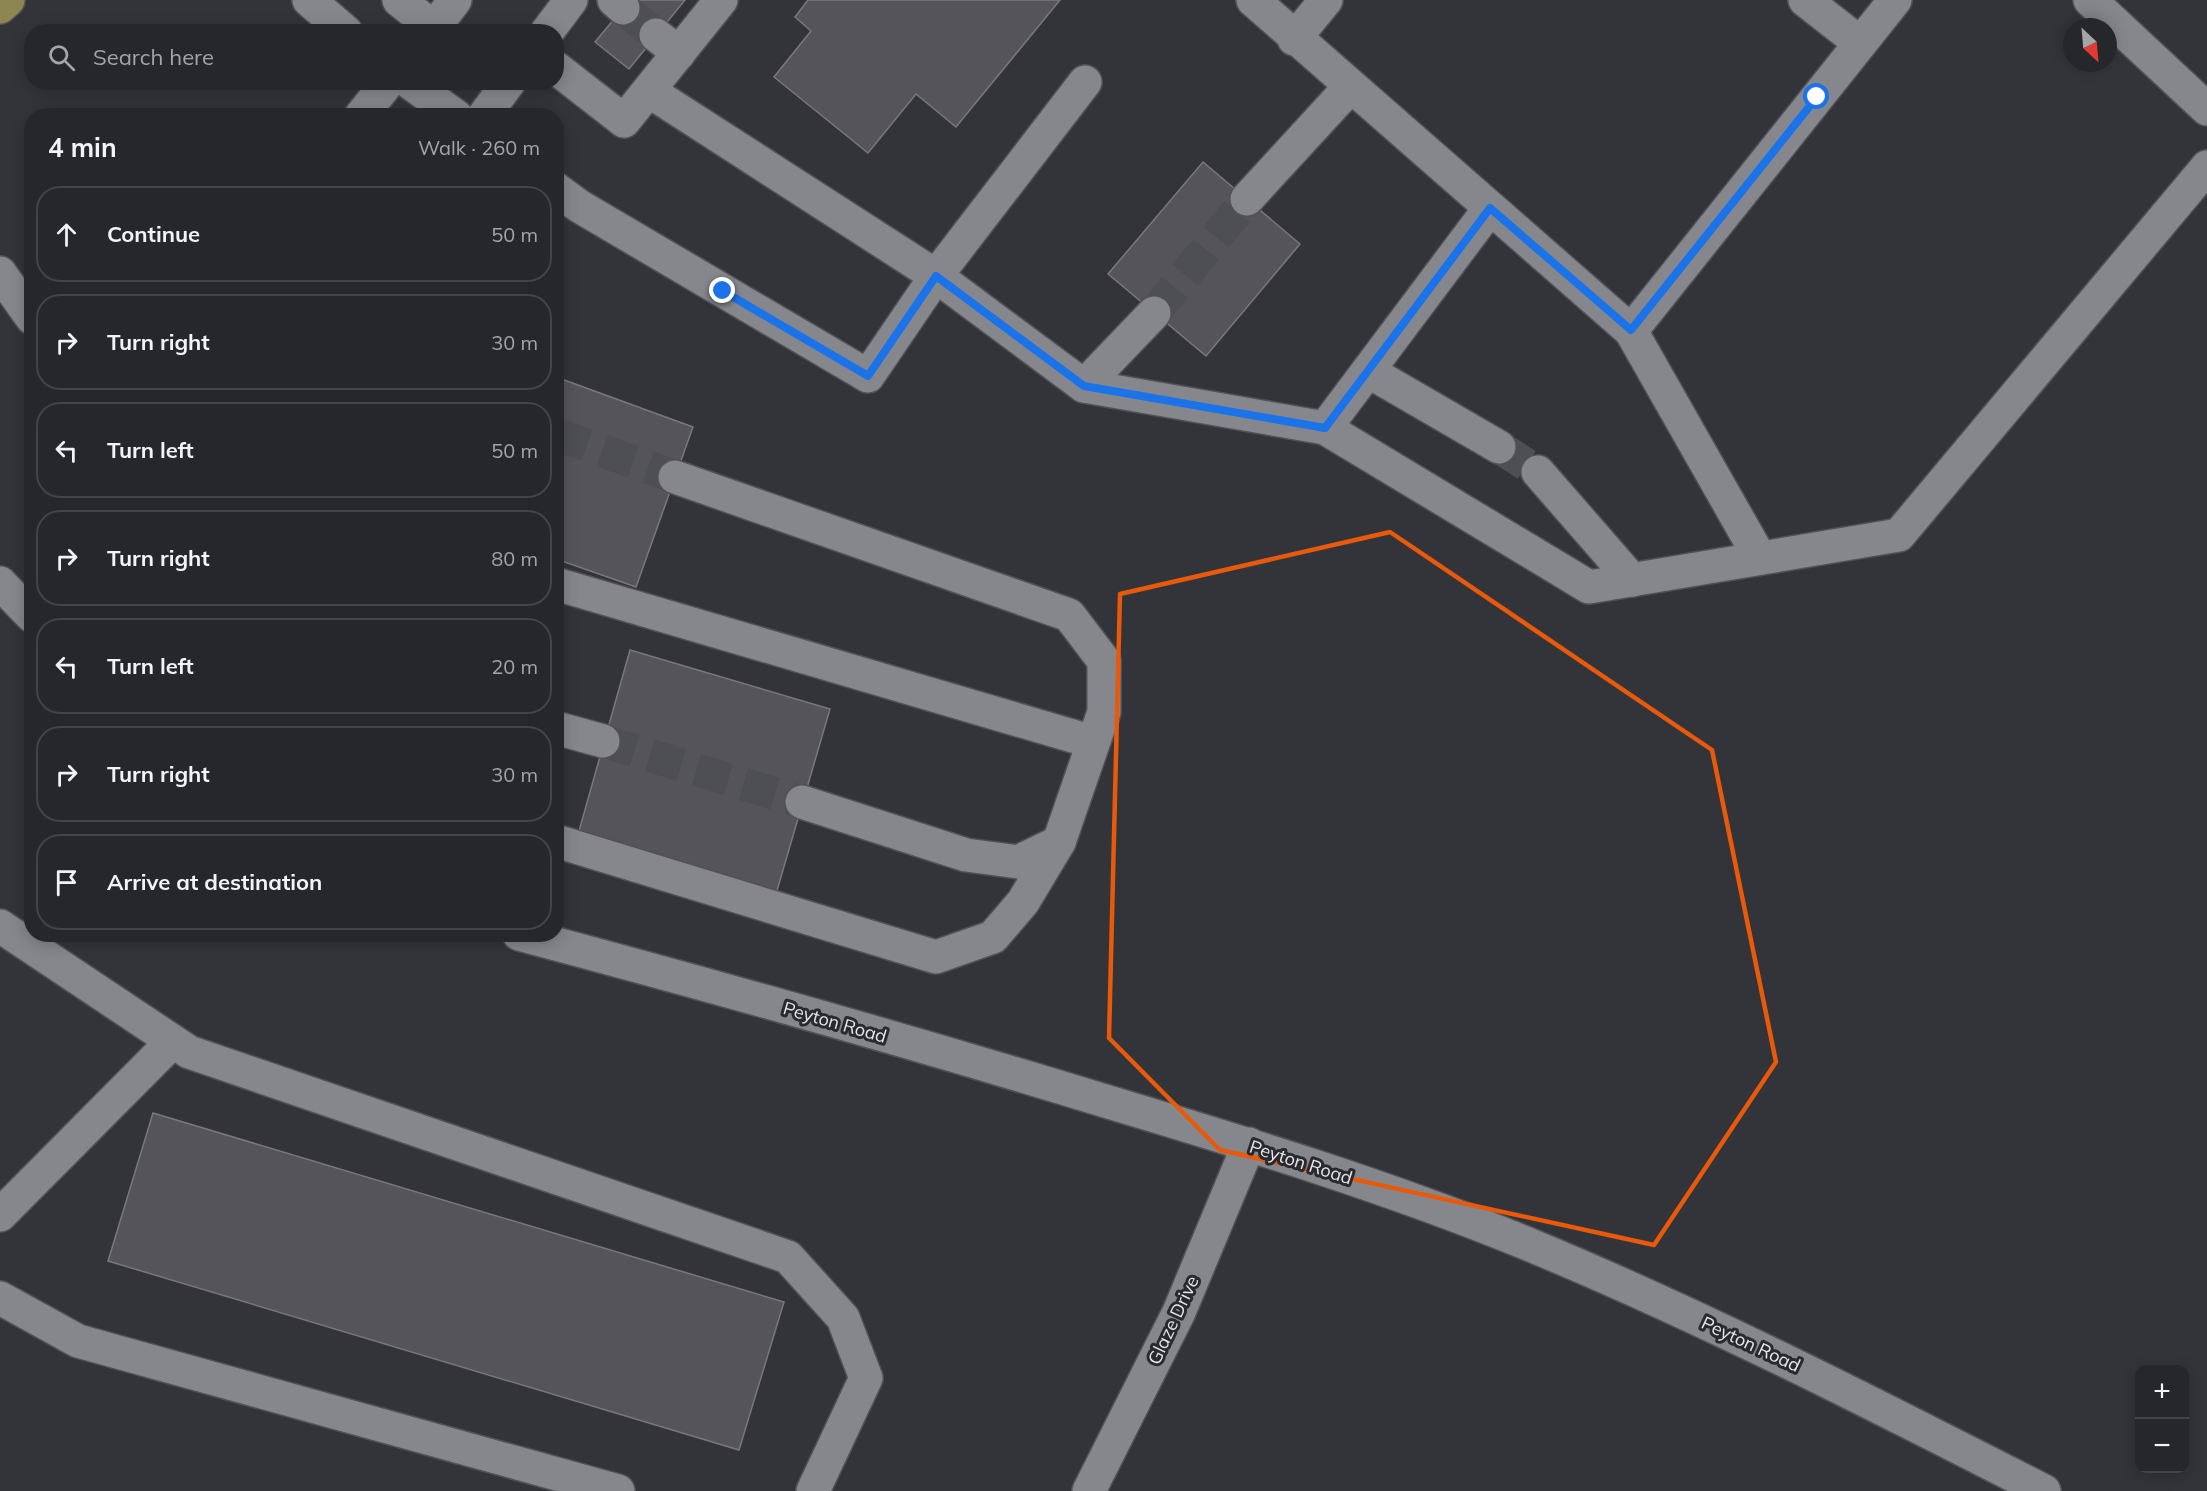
<!DOCTYPE html>
<html lang="en">
<head>
<meta charset="utf-8">
<style>
	:root { --surface:#26272b; --page:#2e2f33; --text:#f1f3f6; --muted:#a4a5a9; --line:#424447 }
	body { margin:0; font-family:Mulish,sans-serif; background:var(--page); color:var(--text) }
	.controls { position:absolute; right:18px; bottom:18px; display:grid; overflow:hidden; border-radius:12px; box-shadow:0 3px 15px #0003 }
	.controls button { width:54px; height:54px; display:grid; place-items:center; padding:0; border:0; border-bottom:2px solid var(--line); background:var(--surface); color:var(--text); font:30px sans-serif }
	.compass { position:absolute; left:2063px; top:18px; width:54px; height:54px; border-radius:50%; background:var(--surface); box-shadow:0 3px 15px #0003; rotate:154deg }
	.stop { position:absolute; width:18px; height:18px; margin:-14px; border:4px solid #1a73e8; border-radius:50%; background:#fff }
	.stop.end { background:#1a73e8; border-color:#fff; box-shadow:0 2px 6px #0008 }
	.list { margin:0; padding:0; list-style:none }
	h2 { display:flex; justify-content:space-between; align-items:center; height:78px; margin:0; padding:0 24px; font-size:26px }
	h2 small { font-size:20px; font-weight:400; color:var(--muted) }
	.list li { display:grid; grid-template-columns:39px 1fr auto; gap:18px; align-items:center; box-sizing:border-box; height:96px; margin:0 12px 12px; padding:0 12px; border:2px solid var(--line); border-radius:24px }
	.list b { display:block; font-size:22px; white-space:nowrap }
	.list em { font-size:20px; font-style:normal; color:var(--muted) }
	.icon { flex:none; width:33px; height:33px; fill:none; stroke:currentColor; stroke-width:2; stroke-linecap:round; stroke-linejoin:round }
	.map { position:relative; flex:none; width:2207px; height:1491px; overflow:hidden }
	.search { position:absolute; background:var(--surface); box-shadow:0 3px 15px #0003; left:24px; top:24px; width:540px; height:66px; display:flex; align-items:center; gap:15px; box-sizing:border-box; padding:0 21px; border-radius:24px; color:var(--muted); font-size:22px }
	.panel { position:absolute; background:var(--surface); box-shadow:0 3px 15px #0003; left:24px; top:108px; width:540px; height:834px; border-radius:24px }
	.map>svg:first-child { display:block }
</style>
</head>
<body>
<div class="map">
<svg width="2207" height="1491" viewBox="0 0 2207 1491">
	<rect width="100%" height="100%" fill="#333439"/>
	<g fill="#54545a" stroke="#78787e" stroke-width="1.5">
		<polygon points="630,0 685,0 629,69 595,42"/>
		<polygon points="808,0 1060,0 956,127 916,94 868,153 774,77 811,31 795,17"/>
		<polygon points="1203,162 1300,244 1206,356 1108,274"/>
		<polygon points="556,377 693,427 636,587 556,559"/>
		<polygon points="630,650 830,709 776,894 579,831"/>
		<polygon points="153,1113 784,1302 739,1450 108,1261"/>
	</g>
	<g fill="none" stroke-linecap="round" stroke-linejoin="round">
		<g stroke="#4e4f54" stroke-width="33" stroke-dasharray="33 16" stroke-linecap="butt">
			<polyline points="623,8 656,35"/>
			<polyline points="1154,313 1247,199"/>
			<polyline points="556,434 675,477"/>
			<polyline points="1499,447 1538,472"/>
			<polyline points="603,741 802,802"/>
		</g>
		<g stroke="#505055" stroke-width="36">
			<g id="minor">
				<polyline points="309,0 346,32"/>
				<polyline points="399,0 434,28"/>
				<polyline points="614,0 623,8"/>
				<polyline points="1253,0 1631,331 1895,0"/>
				<polyline points="1805,0 1860,43"/>
				<polyline points="2090,0 2207,109"/>
				<polyline points="431,32 455,0"/>
				<polyline points="547,32 571,0"/>
				<polyline points="656,35 679,53"/>
				<polyline points="1294,39 1326,0"/>
				<polyline points="556,68 624,121 721,0"/>
				<polyline points="409,82 456,116"/>
				<polyline points="1085,82 936,276 1084,386 1325,428"/>
				<polyline points="361,116 388,82"/>
				<polyline points="484,116 509,82"/>
				<polyline points="556,189 579,206 868,376 936,276 649,91"/>
				<polyline points="1247,199 1350,87"/>
				<polyline points="1490,208 1325,428 1589,587 1899,535 2207,167"/>
				<polyline points="0,273 32,318"/>
				<polyline points="1631,331 1760,558"/>
				<polyline points="1368,371 1499,447"/>
				<polyline points="1084,386 1154,313"/>
				<polyline points="1538,472 1632,580"/>
				<polyline points="0,583 32,616"/>
				<polyline points="556,584 1093,742"/>
				<polyline points="556,728 603,741"/>
				<polyline points="802,802 966,855 1018,862 1059,842"/>
				<polyline points="556,841 936,957 993,937 1023,902 1059,842 1104,712 1104,661 1069,615 675,477"/>
				<polyline points="0,926 189,1052 788,1257 843,1318 866,1378 813,1491"/>
				<path d="M 519,934 C 714,986 909,1041 1102,1100 C 1245,1143 1389,1187 1528,1244 C 1704,1317 1874,1404 2044,1491"/>
				<polyline points="0,1215 172,1042"/>
				<polyline points="0,1298 78,1341 618,1491"/>
				<polyline points="1089,1491 1179,1312 1249,1144"/>
			</g>
		</g>
		<g stroke="#505055" stroke-width="36">
			<polyline id="major" points="0,7 8,0"/>
		</g>
		<use href="#minor" stroke="#86878d" stroke-width="33"/>
		<use href="#major" stroke="#8e8650" stroke-width="33"/>
	</g>
	<g fill="none" stroke-linecap="round" stroke-linejoin="round">
		<polyline stroke="#1a73e8" stroke-width="8" points="723,291 868,376 936,276 1084,386 1325,428 1490,208 1631,330 1817,97"/>
	</g>
	<path fill="none" stroke="#e8590c" stroke-width="4.5" stroke-linejoin="round" d="M 1390,532 L 1712,750 L 1776,1062 L 1654,1245 L 1220,1150 L 1109,1038 L 1120,594 Z"/>
	<g text-anchor="middle" dominant-baseline="central" stroke-width="6" stroke-linejoin="round" paint-order="stroke">
		<g font-size="18" fill="#e6e7ea" stroke="#292a2f">
			<text transform="translate(835 1022) rotate(16)">Peyton Road</text>
			<text transform="translate(1301 1162) rotate(18)">Peyton Road</text>
			<text transform="translate(1173 1320) rotate(-65)">Glaze Drive</text>
			<text transform="translate(1751 1344) rotate(25)">Peyton Road</text>
		</g>
	</g>
</svg>
<div class="controls">
<button>+</button>
<button>−</button>
</div>
<svg class="compass" viewBox="-18 -18 36 36"><path d="M0-13l5 13h-10z" fill="#e53935"/><path d="M0 13l5-13h-10z" fill="#a4a5a9"/></svg>
<div class="stop" style="left:1817px;top:97px"></div>
<div class="stop end" style="left:723px;top:291px"></div>
<div class="search"><svg class="icon" aria-label="search" viewBox="0 0 24 24"><circle cx="10" cy="10" r="6"/><path d="M15 15l6 6"/></svg>Search here</div>
<section class="panel">
<h2>4 min<small>Walk · 260 m</small></h2>
<ul class="list">
<li><svg class="icon" aria-label="ahead" viewBox="0 0 24 24"><path d="M12 20V5M6 11l6-6 6 6"/></svg><div><b>Continue</b></div><em>50 m</em></li>
<li><svg class="icon" aria-label="right" viewBox="0 0 24 24"><path d="M7 20v-9h11M14 6l5 5-5 5"/></svg><div><b>Turn right</b></div><em>30 m</em></li>
<li><svg class="icon" aria-label="left" viewBox="0 0 24 24"><path d="M17 20v-9H6M10 6l-5 5 5 5"/></svg><div><b>Turn left</b></div><em>50 m</em></li>
<li><svg class="icon" aria-label="right" viewBox="0 0 24 24"><path d="M7 20v-9h11M14 6l5 5-5 5"/></svg><div><b>Turn right</b></div><em>80 m</em></li>
<li><svg class="icon" aria-label="left" viewBox="0 0 24 24"><path d="M17 20v-9H6M10 6l-5 5 5 5"/></svg><div><b>Turn left</b></div><em>20 m</em></li>
<li><svg class="icon" aria-label="right" viewBox="0 0 24 24"><path d="M7 20v-9h11M14 6l5 5-5 5"/></svg><div><b>Turn right</b></div><em>30 m</em></li>
<li><svg class="icon" aria-label="arrive" viewBox="0 0 24 24"><path d="M6 21V4h12l-3 4 3 4H6"/></svg><div><b>Arrive at destination</b></div></li>
</ul>
</section>
</div>
</body>
</html>
